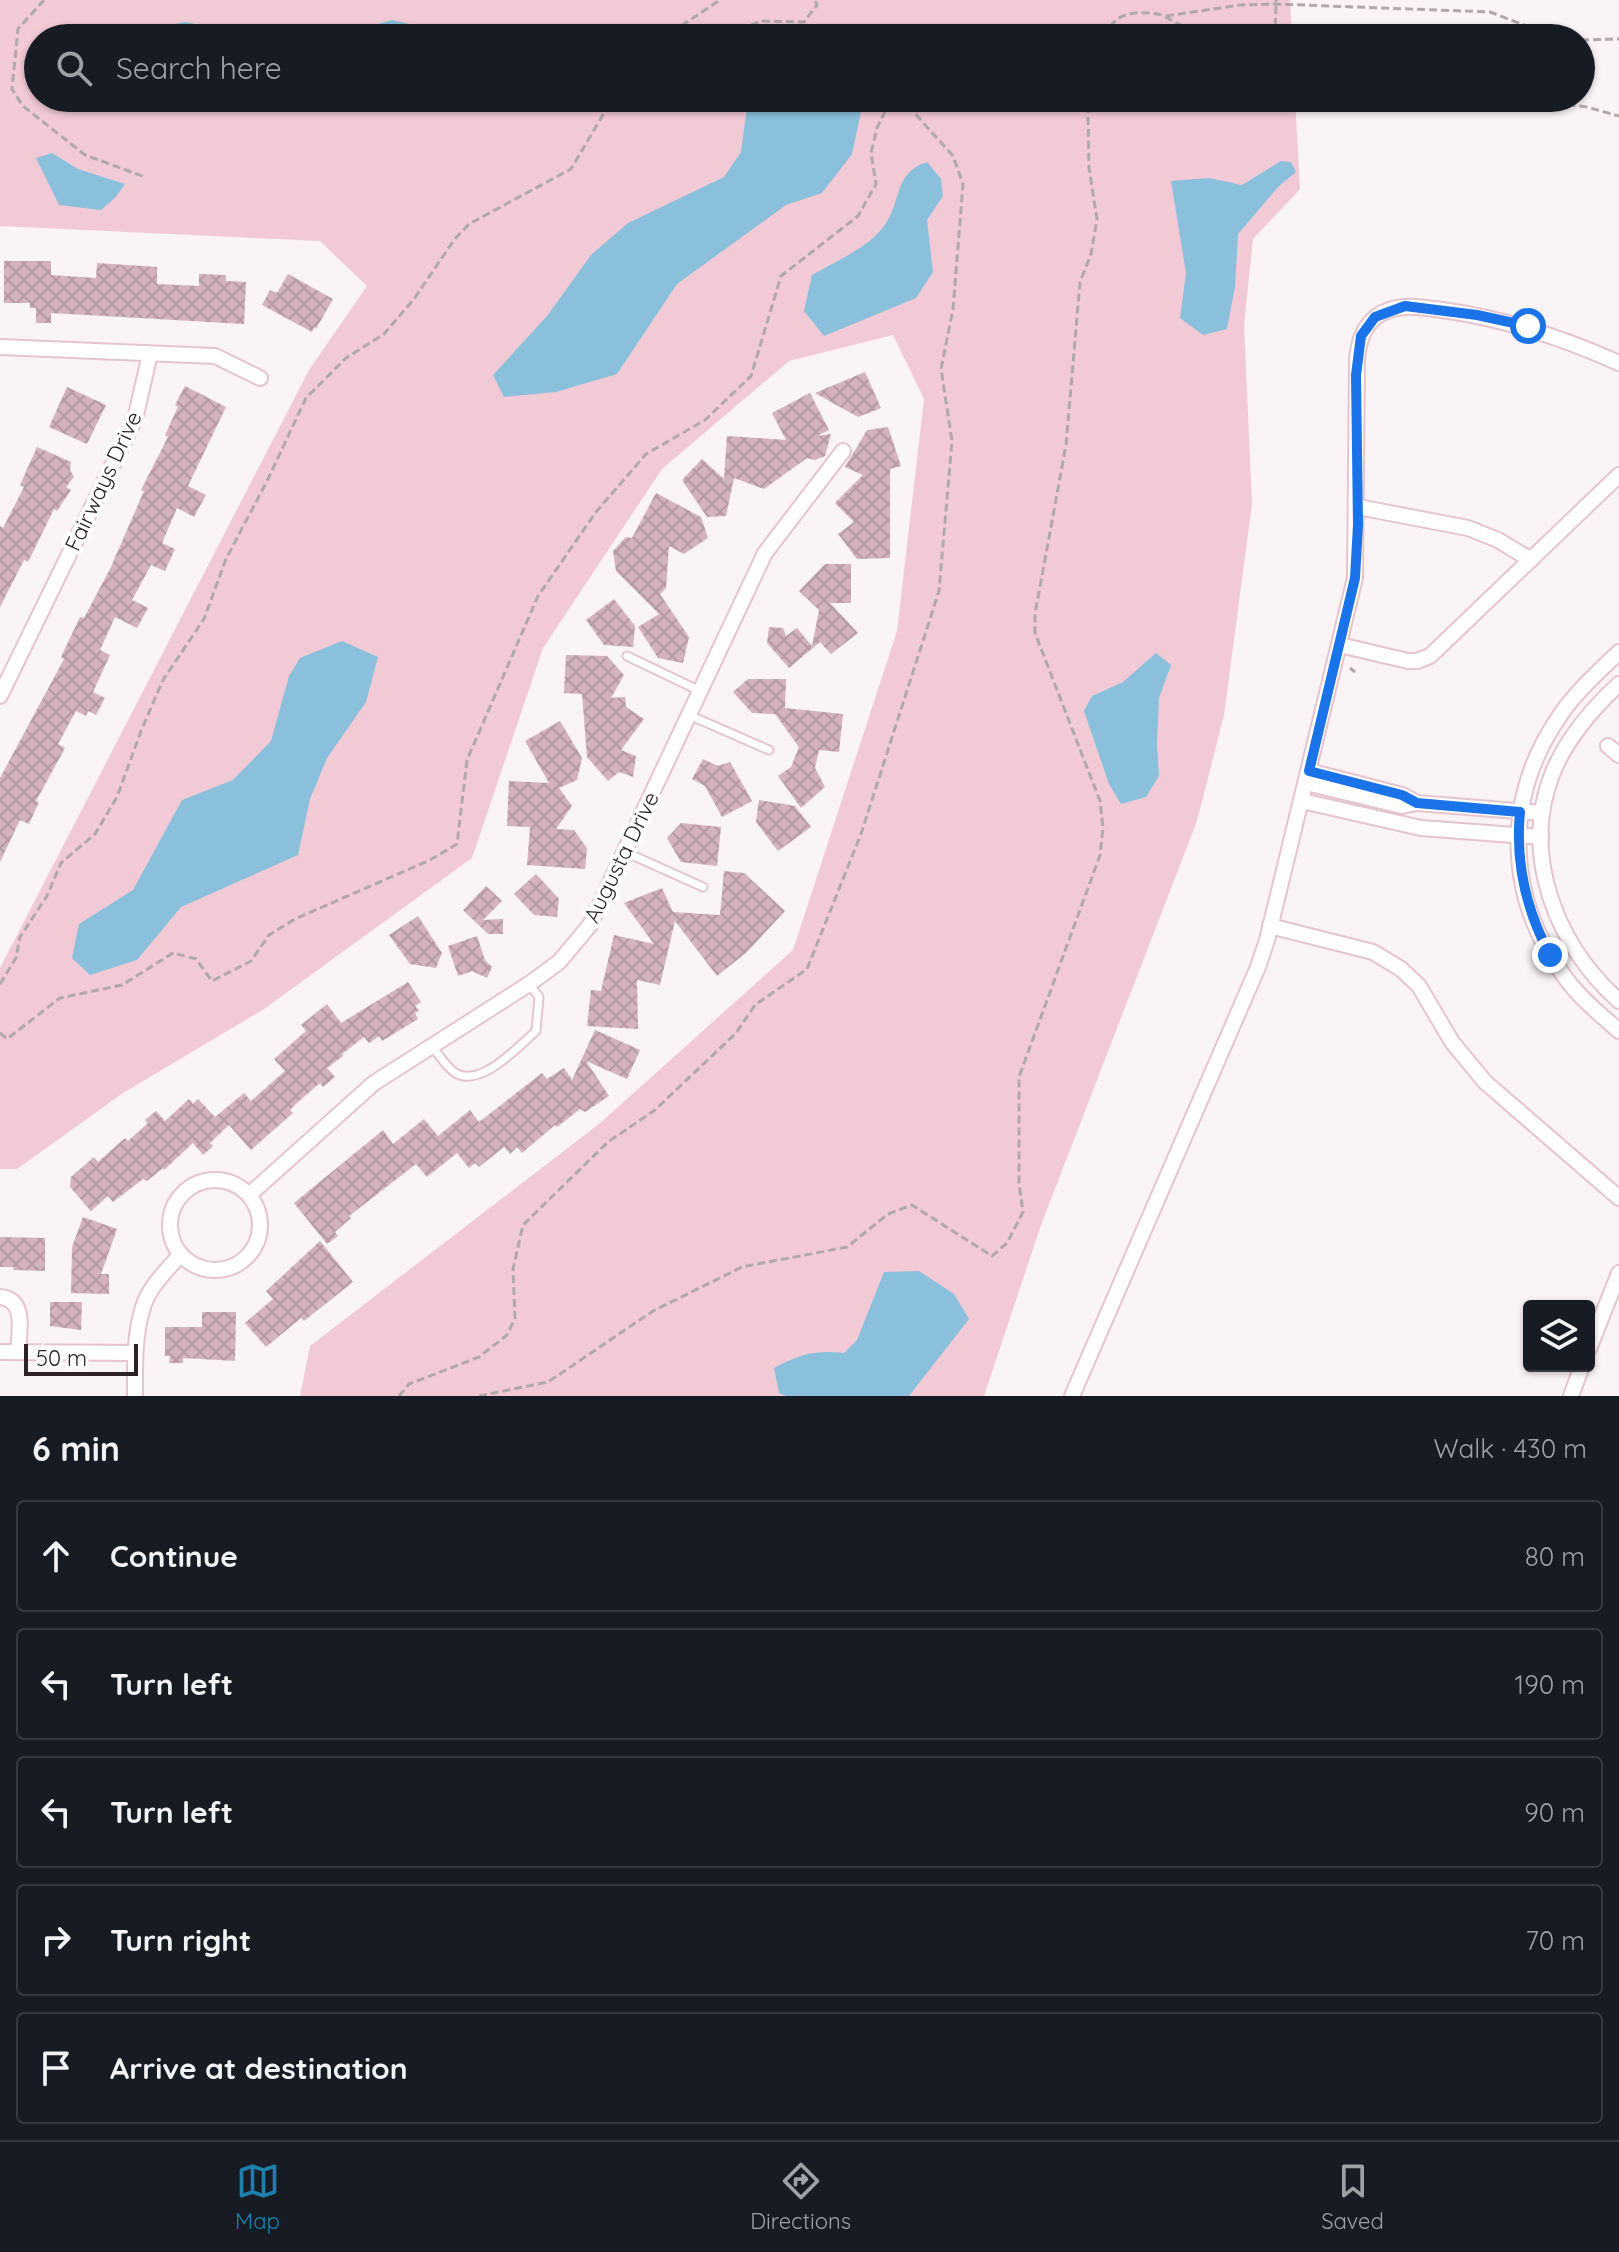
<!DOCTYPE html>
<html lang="en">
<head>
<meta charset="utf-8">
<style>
	:root { --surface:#171b24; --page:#20242c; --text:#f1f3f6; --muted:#9ea1a6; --line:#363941; --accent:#1b81ab }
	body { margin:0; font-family:Quicksand,sans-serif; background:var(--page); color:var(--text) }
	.controls { position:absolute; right:24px; bottom:24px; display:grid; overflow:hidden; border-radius:8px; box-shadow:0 2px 6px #0004 }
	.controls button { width:72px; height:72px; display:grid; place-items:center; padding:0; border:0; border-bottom:2px solid var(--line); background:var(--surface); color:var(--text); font:40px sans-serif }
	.scale { position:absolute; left:24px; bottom:20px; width:114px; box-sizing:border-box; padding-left:8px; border:4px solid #2e2225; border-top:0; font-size:22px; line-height:28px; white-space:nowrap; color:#2e2225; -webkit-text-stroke:6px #fff; paint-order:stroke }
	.stop { position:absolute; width:24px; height:24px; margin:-18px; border:6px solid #1a73e8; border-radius:50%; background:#fff }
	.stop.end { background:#1a73e8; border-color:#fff; box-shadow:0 2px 8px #0008 }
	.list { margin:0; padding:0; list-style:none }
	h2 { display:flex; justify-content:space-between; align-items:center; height:104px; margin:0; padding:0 32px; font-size:34px }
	h2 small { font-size:26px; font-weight:400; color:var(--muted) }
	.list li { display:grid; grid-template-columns:52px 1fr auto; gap:24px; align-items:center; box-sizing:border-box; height:112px; margin:0 16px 16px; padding:0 16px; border:2px solid var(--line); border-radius:8px }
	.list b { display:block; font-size:30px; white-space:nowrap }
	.list em { font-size:26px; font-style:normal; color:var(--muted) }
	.icon { flex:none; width:44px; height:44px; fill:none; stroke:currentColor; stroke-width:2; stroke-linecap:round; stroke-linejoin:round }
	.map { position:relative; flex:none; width:1619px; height:1396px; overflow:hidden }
	.search { position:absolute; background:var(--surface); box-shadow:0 2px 6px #0004; left:24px; right:24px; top:24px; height:88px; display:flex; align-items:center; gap:20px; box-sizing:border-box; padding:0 28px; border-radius:44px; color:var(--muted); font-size:30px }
	.sheet { height:744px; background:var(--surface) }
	nav { display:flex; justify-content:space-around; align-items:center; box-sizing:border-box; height:112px; border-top:2px solid var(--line); background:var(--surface); font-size:22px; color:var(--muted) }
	nav a { display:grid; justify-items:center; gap:4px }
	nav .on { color:var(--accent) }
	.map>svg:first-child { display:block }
</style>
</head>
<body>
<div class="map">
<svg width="1619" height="1396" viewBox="0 0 1619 1396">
	<defs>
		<pattern id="building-cross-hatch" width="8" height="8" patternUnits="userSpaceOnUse" patternTransform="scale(2)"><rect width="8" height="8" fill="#d3b3bc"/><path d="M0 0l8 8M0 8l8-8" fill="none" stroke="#b59aa1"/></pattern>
	</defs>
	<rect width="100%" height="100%" fill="#fbf4f6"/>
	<polygon fill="#f2cad5" points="0,0 1290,0 1292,38 38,38 38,98 1295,98 1300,189 1253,239 1244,325 1252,504 1224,715 1197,821 1041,1225 984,1396 300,1396 310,1346 599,1124 793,950 897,631 924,399 893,335 789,361 662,469 543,648 472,858 264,1009 123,1093 17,1169 0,1169 0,968 309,370 367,286 320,241 0,226"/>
	<g fill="#8ac0dc">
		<polygon points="392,20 459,35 461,38 328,38"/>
		<polygon points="185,22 265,38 128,38 131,33"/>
		<polygon points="745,98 864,98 852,154 822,193 786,205 677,284 617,374 556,392 504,397 493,375 547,316 591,255 628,223 724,177 741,152 747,106"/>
		<polygon points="52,153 78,169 125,184 115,198 101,210 59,205 36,158"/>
		<polygon points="1281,161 1291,162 1296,172 1279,186 1238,234 1235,287 1227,329 1203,335 1180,318 1186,273 1171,181 1209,178 1242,185"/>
		<path d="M 927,162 L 941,179 L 943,196 L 927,220 L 933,272 L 916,298 L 824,336 L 804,311 L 812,275 C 836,261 868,248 884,226 C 902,202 893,173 927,162 Z"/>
		<polygon points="342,641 378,657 366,702 327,758 310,799 298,855 181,907 137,960 90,975 72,958 79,924 133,890 182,800 233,780 271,741 289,676 300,658"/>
		<polygon points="1156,653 1171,665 1159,698 1157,745 1159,776 1146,797 1121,804 1109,784 1084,711 1092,696 1123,682"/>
		<path d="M 919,1271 L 954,1294 L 969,1319 L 909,1396 L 786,1396 L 779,1393 L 774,1368 C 801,1354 814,1350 844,1353 L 857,1340 L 884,1272 Z"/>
	</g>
	<g fill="url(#building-cross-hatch)">
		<polygon points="4,261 51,261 51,275 96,278 97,263 157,267 157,284 199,286 199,274 226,275 226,281 246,282 244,324 51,313 51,323 36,323 36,308 30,308 30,303 4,303"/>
		<polygon points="288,274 333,299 316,329 314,327 312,332 262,305 270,290 277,293"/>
		<polygon points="865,372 881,408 858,417 815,393"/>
		<polygon points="185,386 226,407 188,486 206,495 194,517 177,508 162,543 175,549 165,571 151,565 132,600 148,608 137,628 115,617 100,650 110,655 93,692 105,698 96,715 88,711 86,716 76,711 58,744 65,748 36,801 39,802 29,824 20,820 0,862 0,778 64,659 61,657 80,617 84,618 110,569 144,491 141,490 168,437 165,435 178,407 175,405"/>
		<polygon points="67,387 106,405 87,444 49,427"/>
		<polygon points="810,393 829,430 817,436 831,434 825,456 815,460 807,458 764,489 734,478 726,516 707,517 682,480 702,459 724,479 727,436 786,440 772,413"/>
		<polygon points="888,427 901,466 890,469 890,558 857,559 838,534 854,522 835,503 863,475 845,467 867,430"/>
		<polygon points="37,447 71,462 70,470 74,477 66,487 71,490 57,511 54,509 28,562 24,560 0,607 0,526 3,528 24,487 20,485"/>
		<polygon points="656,493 701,517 708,538 684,554 669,546 666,588 660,594 689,637 683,663 658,658 638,627 659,614 616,571 613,551 626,537 632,538"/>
		<polygon points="825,564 851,564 851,603 830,603 858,633 831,654 820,642 789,668 767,643 769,627 783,628 786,636 797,628 812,646 819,610 799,591"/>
		<polygon points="614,599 635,626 633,647 604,645 586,620"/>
		<polygon points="566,655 607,656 624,675 611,698 625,697 626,707 644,719 621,750 636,756 633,777 619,772 608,781 587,757 582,694 564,693"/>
		<polygon points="748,679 786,679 785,708 843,714 839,752 819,750 815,768 825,787 801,808 778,776 791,767 799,747 775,714 752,713 733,692"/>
		<polygon points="560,721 582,758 577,780 559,788 572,806 556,829 574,830 587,848 585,869 527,865 530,827 507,826 509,781 549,783 525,741"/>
		<polygon points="703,759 718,766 730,762 752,801 722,817 705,786 692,779"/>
		<polygon points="759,800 795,806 811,827 778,851 756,822"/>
		<polygon points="681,823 721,827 717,866 681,862 667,838"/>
		<polygon points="724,871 744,873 785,911 747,952 717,976 675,921 660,985 637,980 638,1029 587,1026 591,990 601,991 614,935 654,944 624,903 662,888 673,912 720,915"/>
		<polygon points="536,874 559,899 557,917 534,915 514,894"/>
		<polygon points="486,886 502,901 483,920 503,919 503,934 488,934 463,910"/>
		<polygon points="418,916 442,953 436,968 410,964 389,935"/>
		<polygon points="477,936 485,960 492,967 487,978 472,971 458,976 448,946"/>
		<polygon points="408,982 421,1002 415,1006 419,1011 415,1013 418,1019 382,1041 379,1036 369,1043 364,1037 342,1054 343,1056 327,1068 335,1077 323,1087 320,1083 298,1102 290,1110 293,1113 251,1150 229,1125 210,1143 213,1146 203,1155 193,1143 164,1170 163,1168 147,1181 143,1179 113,1202 108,1196 91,1211 70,1187 71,1177 94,1157 98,1162 125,1138 128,1141 148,1123 145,1120 156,1111 165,1121 189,1099 193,1104 198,1099 215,1117 244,1093 251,1101 285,1071 274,1059 306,1031 301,1025 327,1004 341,1023"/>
		<polygon points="595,1030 640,1050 627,1079 586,1061 609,1096 585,1112 580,1109 557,1127 555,1125 522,1153 517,1147 510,1154 504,1147 479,1167 475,1163 469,1168 457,1153 427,1177 416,1164 349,1216 351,1218 335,1232 338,1236 327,1244 294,1203 383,1130 393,1144 424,1119 438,1136 470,1110 479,1122 542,1073 547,1079 564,1068 572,1080"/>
		<polygon points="83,1217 117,1229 101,1274 109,1274 109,1294 71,1293 72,1247"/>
		<polygon points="0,1237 45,1238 45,1271 13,1270 14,1267 0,1267"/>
		<polygon points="320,1241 353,1282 304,1321 301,1318 266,1347 245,1323 273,1299 266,1291"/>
		<polygon points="50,1302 82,1302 81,1330 50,1326"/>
		<polygon points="202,1312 236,1312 235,1361 183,1358 183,1363 169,1363 170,1356 165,1356 165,1327 202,1327"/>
	</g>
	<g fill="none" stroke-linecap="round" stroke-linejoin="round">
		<g stroke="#e5c5cd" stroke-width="11">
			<g id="lane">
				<polyline points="627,656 700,691"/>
				<polyline points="689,715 769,750"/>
				<polyline points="625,852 703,887"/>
				<path d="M 433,1048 C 439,1055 446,1066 454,1072 C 479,1090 519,1046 536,1031 L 539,997 L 529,984"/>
			</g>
		</g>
		<g stroke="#e5c5cd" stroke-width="18">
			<g id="street">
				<polyline points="0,347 215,356 260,378"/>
				<polyline points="1358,507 1468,528 1498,540 1531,560"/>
				<polyline points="1340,645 1408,661 1417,661 1430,656 1619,475"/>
				<path d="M 1619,652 C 1598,672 1577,691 1561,714 C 1502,798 1505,899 1567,980 C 1582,1000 1601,1015 1619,1031"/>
				<path d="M 1619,684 C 1592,709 1567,738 1553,772 C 1520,854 1556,945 1619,1001"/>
				<polyline points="0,696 135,419 150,354"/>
				<polyline points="1608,746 1619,755"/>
				<polyline points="1309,771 1402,795 1417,803"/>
				<polyline points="1306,783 1402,806 1417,803 1542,813"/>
				<polyline points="1302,801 1421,828 1541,837"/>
				<polyline points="1270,926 1373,952 1401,969 1419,986 1452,1042 1485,1082 1619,1198"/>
				<circle cx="215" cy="1225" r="45"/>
				<polyline points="249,1195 374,1083 529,984 559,962 590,925 765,553 843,451"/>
				<path d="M 0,1297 C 27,1299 19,1333 18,1352"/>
				<polyline points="1589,1349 1619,1273"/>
				<polyline points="0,1352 135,1353"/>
				<path d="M 135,1396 C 135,1367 134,1335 143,1307 C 149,1287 167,1270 180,1255"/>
				<path d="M 1072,1396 L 1258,967 L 1267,940 L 1355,578 L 1357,359 C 1359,340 1364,323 1382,313 C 1403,302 1426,308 1449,311 C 1509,320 1563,338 1619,363"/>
				<polyline points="1571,1396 1582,1366"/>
			</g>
		</g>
		<g stroke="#b1a8aa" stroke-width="3" stroke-dasharray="8 4" stroke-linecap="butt">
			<polyline points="44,0 18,29 12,89 23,106 85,155 145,177"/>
			<polyline points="1166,16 1240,5 1276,4 1490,12 1558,38"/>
			<polyline points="635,38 681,26 720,0"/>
			<polyline points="717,38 762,21 804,22 817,5 815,0"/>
			<path d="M 882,38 L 883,33 C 902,22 916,24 933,38"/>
			<path d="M 1106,38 C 1111,11 1139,10 1162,15 C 1168,17 1172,22 1178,24 C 1192,29 1205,31 1220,38"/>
			<polyline points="1275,38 1276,0"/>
			<polyline points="1581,40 1619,39"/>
			<polyline points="1520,98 1587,107 1619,116"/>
			<polyline points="1350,668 1355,672"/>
			<polyline points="0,984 16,958 20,937 47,896 61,863 95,834 117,797 141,731 163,680 204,619 226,559 267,481 306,398 346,358 384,334 414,299 454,240 469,224 571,169 607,108 624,98"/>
			<polyline points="0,1033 7,1039 60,998 122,985 173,953 196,959 212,981 251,961 269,935 295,919 430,860 457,844 467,760 538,596 596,512 646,454 705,420 751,376 781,276 858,216 876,184 871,153 877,128 887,107 886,98"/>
			<polyline points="399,1396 409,1384 479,1357 507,1335 515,1318 513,1269 523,1225 608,1142 655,1110 736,1033 755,1005 807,969 861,834 939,591 952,441 941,369 953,309 963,184 953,156 911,109 916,98"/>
			<polyline points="479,1396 548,1382 653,1311 742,1267 847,1247 888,1214 912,1205 992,1256 1007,1243 1023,1212 1019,1183 1019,1077 1100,855 1103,828 1100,801 1035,633 1035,614 1066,445 1080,282 1091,254 1097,219 1089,168 1088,112 1092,98"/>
		</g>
		<use href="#lane" stroke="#fff" stroke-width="7"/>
		<use href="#street" stroke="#fff" stroke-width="14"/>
	</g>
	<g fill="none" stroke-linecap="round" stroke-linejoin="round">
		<path stroke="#1a73e8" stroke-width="10" d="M 1528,326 L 1477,315 L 1405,306 L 1375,317 L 1361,336 L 1356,375 L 1358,525 L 1355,578 L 1309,771 L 1402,795 L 1417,803 L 1520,812 C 1515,864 1526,910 1550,955"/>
	</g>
	<g text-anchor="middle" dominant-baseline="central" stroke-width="8" stroke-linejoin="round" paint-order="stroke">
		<g font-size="22" fill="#2e2225" stroke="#fff">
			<text transform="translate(103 481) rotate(-65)">Fairways Drive</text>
			<text transform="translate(621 857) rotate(-64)">Augusta Drive</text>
		</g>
	</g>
</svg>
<div class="controls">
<button><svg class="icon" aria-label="layers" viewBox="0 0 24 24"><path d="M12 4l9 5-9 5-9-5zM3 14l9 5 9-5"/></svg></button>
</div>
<div class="scale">50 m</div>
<div class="stop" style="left:1528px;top:326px"></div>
<div class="stop end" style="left:1550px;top:955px"></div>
<div class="search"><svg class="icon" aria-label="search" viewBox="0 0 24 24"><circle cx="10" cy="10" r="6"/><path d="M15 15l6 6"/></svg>Search here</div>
</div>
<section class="sheet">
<h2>6 min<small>Walk · 430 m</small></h2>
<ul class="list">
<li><svg class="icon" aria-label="ahead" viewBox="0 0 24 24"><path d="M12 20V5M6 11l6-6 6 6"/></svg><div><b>Continue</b></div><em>80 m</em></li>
<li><svg class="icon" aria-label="left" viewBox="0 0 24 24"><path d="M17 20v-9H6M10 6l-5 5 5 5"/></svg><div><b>Turn left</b></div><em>190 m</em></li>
<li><svg class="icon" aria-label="left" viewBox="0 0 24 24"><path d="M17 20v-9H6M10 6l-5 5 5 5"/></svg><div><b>Turn left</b></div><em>90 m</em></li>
<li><svg class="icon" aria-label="right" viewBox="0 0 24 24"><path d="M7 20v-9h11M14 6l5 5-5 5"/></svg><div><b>Turn right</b></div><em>70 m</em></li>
<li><svg class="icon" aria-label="arrive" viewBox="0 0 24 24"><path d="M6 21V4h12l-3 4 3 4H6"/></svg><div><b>Arrive at destination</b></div></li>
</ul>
</section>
<nav>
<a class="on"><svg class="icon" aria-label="map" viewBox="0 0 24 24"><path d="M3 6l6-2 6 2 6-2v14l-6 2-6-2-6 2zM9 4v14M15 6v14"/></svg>Map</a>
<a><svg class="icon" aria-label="directions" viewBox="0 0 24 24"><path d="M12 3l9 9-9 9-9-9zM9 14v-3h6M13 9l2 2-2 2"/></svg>Directions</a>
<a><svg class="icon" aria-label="saved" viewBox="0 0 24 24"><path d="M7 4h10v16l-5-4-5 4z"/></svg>Saved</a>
</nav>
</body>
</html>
